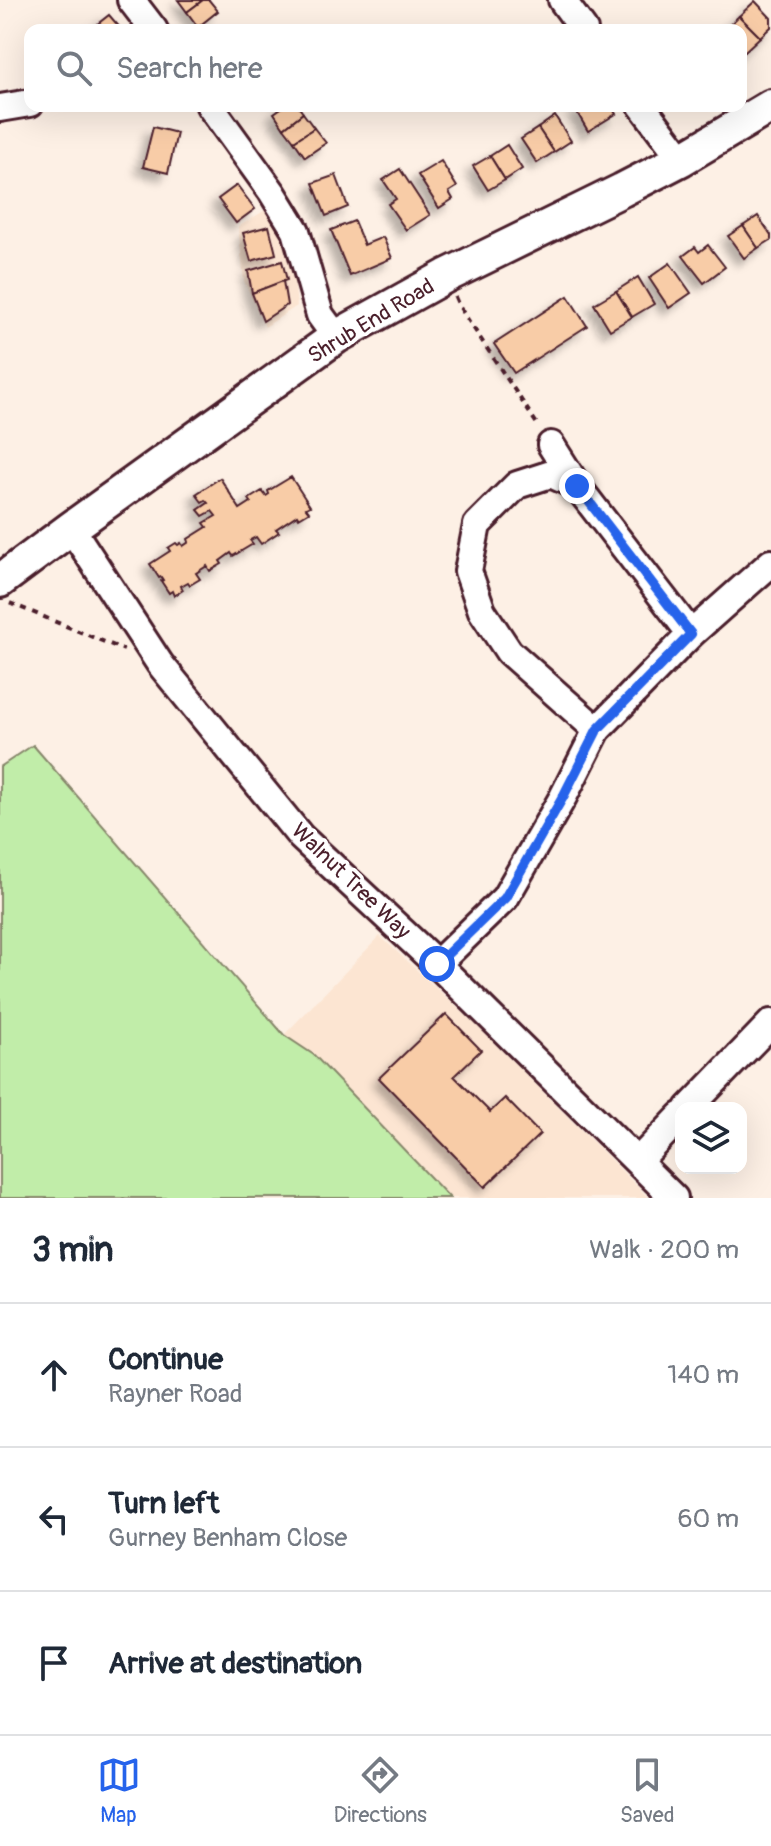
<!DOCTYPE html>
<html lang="en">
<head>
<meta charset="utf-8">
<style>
	:root { --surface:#fff; --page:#f2f2f3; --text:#1f2937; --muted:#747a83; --line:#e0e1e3; --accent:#2563eb }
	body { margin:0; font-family:Pangolin,sans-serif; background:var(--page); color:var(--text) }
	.controls { position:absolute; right:24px; bottom:24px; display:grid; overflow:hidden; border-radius:16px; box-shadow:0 8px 32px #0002 }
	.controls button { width:72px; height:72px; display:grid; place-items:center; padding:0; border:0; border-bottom:2px solid var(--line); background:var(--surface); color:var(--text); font:40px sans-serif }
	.stop { position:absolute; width:24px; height:24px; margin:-18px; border:6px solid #2563eb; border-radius:50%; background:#fff }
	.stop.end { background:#2563eb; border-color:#fff; box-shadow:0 2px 8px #0008 }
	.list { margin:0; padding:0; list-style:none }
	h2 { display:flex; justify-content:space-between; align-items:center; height:104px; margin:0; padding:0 32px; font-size:34px }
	h2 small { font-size:26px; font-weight:400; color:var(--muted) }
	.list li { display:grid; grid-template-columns:52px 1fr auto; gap:24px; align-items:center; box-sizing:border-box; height:144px; padding:0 32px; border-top:2px solid var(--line) }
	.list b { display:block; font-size:30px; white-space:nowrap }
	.list p { margin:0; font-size:26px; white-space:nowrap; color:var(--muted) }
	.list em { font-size:26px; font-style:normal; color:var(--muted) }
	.icon { flex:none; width:44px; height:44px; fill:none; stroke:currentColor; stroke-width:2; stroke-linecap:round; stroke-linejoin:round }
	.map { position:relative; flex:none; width:771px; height:1198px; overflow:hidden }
	.search { position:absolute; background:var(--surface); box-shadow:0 8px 32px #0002; left:24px; right:24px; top:24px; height:88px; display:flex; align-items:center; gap:20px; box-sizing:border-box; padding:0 28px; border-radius:16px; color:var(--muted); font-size:30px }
	.sheet { height:536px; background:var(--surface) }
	nav { display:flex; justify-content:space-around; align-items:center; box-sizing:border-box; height:112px; border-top:2px solid var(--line); background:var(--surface); font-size:22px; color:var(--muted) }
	nav a { display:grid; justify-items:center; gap:4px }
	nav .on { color:var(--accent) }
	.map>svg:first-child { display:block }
</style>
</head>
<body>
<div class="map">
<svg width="771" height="1198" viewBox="0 0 771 1198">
	<defs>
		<filter id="shadow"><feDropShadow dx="-7" dy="7" stdDeviation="4" flood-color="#0004"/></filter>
	</defs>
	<rect width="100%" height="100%" fill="#fdf0e5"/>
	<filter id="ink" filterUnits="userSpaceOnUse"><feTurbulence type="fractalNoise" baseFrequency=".0125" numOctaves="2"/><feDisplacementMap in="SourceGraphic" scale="16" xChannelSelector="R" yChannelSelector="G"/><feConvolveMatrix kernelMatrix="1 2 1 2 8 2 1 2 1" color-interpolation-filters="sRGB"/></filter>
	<g filter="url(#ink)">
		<g fill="#fce5d2">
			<polygon points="267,209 282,240 294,277 297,306 265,327 244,281 238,227"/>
			<polygon points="33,745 284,1035 380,936 474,1023 649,1198 0,1198 0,767"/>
		</g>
		<polygon fill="#c1eda9" stroke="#86866a" stroke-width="2" points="33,745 284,1035 314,1055 450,1198 0,1198 0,767"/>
		<g fill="#f8cca7" stroke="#4a1f2b" stroke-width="2" filter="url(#shadow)">
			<polygon points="178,0 203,0 187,12"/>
			<polygon points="203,0 209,0 218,11 198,27 187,12"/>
			<polygon points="755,1 771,18 771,27 760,37 739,16"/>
			<polygon points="109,15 122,30 98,30 95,26"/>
			<polygon points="739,16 760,37 744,52 741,49 741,30 724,30"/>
			<polygon points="284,106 298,106 303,113 284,128 274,113"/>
			<polygon points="580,106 611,106 616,114 588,131 575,109"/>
			<polygon points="303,113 314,128 294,141 284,128"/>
			<polygon points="555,116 571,141 554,152 538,128"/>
			<polygon points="153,127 177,133 168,173 143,167"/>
			<polygon points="314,128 326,143 305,157 294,141"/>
			<polygon points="538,128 554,152 537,163 521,139"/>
			<polygon points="507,145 522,169 505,180 490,156"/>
			<polygon points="490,156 505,180 488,190 473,166"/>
			<polygon points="441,161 457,187 449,192 453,199 439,208 418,175"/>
			<polygon points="400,169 430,215 406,230 388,204 396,199 383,180"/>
			<polygon points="336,175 348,207 326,216 313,183"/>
			<polygon points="237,185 255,209 236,223 218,199"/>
			<polygon points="758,216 771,235 771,240 758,248 743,226"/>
			<polygon points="354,221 364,245 383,237 392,258 350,276 331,230"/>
			<polygon points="269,226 276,254 251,261 243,233"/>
			<polygon points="743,226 758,248 744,258 728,236"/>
			<polygon points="708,245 725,267 704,283 683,256 695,247 699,252"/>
			<polygon points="282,261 287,280 252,293 248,271"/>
			<polygon points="670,263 691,293 669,308 649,278"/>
			<polygon points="638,277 654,304 632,317 616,291"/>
			<polygon points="283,281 287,305 263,321 252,293"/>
			<polygon points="616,291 632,317 610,330 594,304"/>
			<polygon points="568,296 587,326 514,373 494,344"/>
			<polygon points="291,477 310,506 306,508 309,512 299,518 297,515 276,529 279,532 261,544 256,537 250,540 253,544 233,556 231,553 220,561 222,564 210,571 207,566 196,573 200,579 190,585 188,582 181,586 183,590 174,596 172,591 169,593 161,581 163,580 161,577 159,578 150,564 170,551 168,548 176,543 178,545 181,543 183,546 189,542 188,539 207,527 204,523 216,516 212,511 203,516 198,510 208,503 205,500 202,502 196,494 220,478 240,509 251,502 249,499 262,491 266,496 269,494 268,491"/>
			<polygon points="446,1014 481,1050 454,1076 490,1112 505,1098 540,1134 485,1187 379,1078"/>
		</g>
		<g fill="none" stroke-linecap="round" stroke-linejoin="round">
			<g stroke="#4a1f2b" stroke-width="32">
				<g id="minor">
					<polyline points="131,0 154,30"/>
					<polyline points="562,0 584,30"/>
					<polyline points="210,106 272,192 296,231 320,315 336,337"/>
					<polyline points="642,106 682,159"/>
					<polyline points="0,108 30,103"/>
					<polyline points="551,445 577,486 691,634"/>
					<polyline points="577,486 551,474 517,485 477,525 468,571 482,611 509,652 597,730"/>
					<polyline points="71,528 160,664 301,837 437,964 674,1198"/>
					<polyline points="437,964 505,898 563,797 597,730 691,634 771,563"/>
					<polyline points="689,1108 771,1023"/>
					<polyline points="638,1161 681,1116"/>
				</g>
			</g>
			<g stroke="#4a1f2b" stroke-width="38">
				<polyline id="major" points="0,581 71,528 336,337 446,276 622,190 682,159 771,106"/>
			</g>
			<g stroke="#4a1f2b" stroke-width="4" stroke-dasharray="6 6" stroke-linecap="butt">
				<polyline points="455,297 459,306 539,427"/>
				<polyline points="10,603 124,650"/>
			</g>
			<use href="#minor" stroke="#fff" stroke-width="26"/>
			<use href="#major" stroke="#fff" stroke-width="32"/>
		</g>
	</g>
	<g fill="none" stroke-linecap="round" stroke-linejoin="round" filter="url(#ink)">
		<polyline stroke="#2563eb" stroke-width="10" points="437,964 505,898 563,797 597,730 691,634 577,486"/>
	</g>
	<g text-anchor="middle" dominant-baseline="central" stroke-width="7" stroke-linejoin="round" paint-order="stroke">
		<g font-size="22" fill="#4a1f2b" stroke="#fff">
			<text transform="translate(371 321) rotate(-31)">Shrub End Road</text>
			<text transform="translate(351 881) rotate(44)">Walnut Tree Way</text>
		</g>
	</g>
</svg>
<div class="controls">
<button><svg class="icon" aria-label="layers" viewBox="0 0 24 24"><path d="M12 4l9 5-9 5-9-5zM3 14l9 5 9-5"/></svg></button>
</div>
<div class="stop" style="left:437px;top:964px"></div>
<div class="stop end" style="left:577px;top:486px"></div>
<div class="search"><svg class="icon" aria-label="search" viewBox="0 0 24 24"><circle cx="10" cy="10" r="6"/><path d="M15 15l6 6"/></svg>Search here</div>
</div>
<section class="sheet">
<h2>3 min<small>Walk · 200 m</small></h2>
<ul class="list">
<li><svg class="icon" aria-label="ahead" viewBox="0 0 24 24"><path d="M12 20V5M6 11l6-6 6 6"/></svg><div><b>Continue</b><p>Rayner Road</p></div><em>140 m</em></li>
<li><svg class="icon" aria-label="left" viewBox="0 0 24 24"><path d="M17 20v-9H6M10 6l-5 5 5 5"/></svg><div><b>Turn left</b><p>Gurney Benham Close</p></div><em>60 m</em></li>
<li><svg class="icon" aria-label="arrive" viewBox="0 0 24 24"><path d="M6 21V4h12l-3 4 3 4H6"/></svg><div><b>Arrive at destination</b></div></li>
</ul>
</section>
<nav>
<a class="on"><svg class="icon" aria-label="map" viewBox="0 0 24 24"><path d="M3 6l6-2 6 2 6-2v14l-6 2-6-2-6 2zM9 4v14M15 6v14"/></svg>Map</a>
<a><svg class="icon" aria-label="directions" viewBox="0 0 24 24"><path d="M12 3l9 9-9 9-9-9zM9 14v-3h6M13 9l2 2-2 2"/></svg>Directions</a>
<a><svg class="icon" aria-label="saved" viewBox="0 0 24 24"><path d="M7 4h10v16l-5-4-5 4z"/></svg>Saved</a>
</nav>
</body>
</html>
